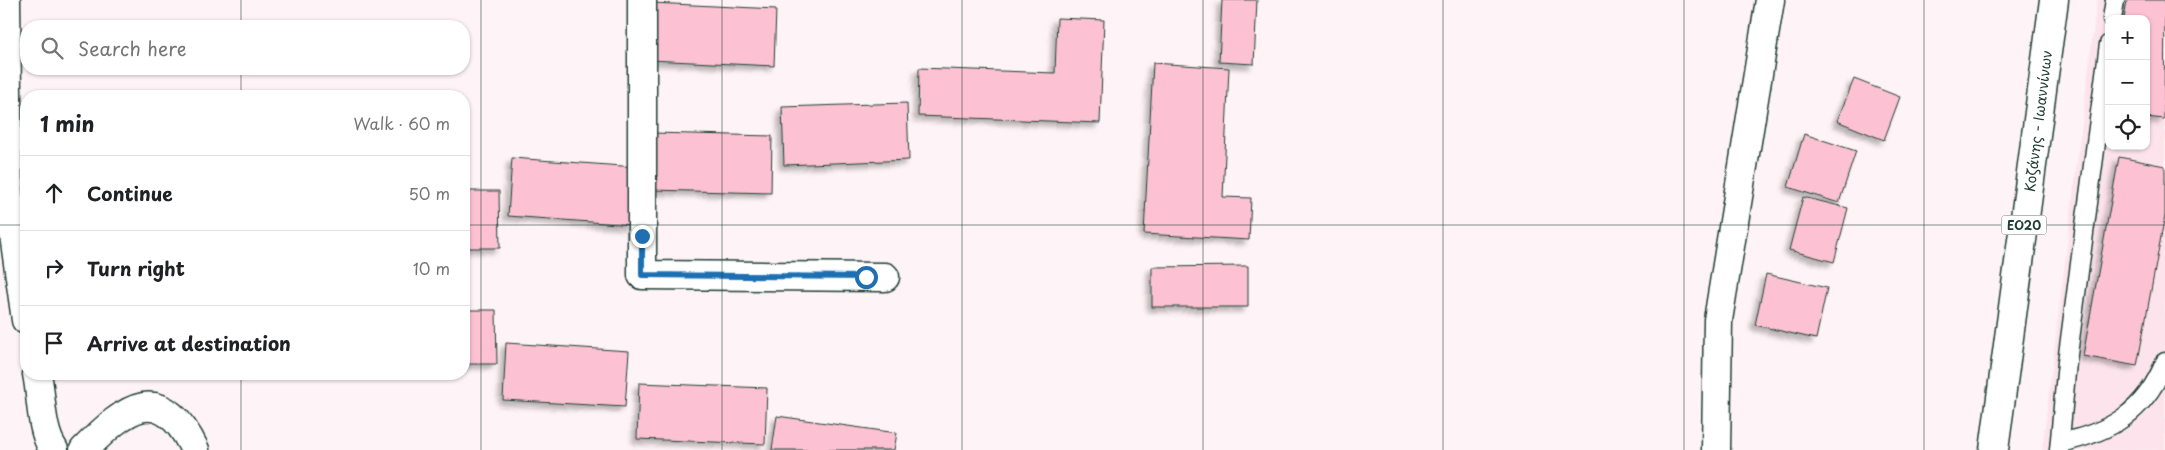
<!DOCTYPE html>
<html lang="en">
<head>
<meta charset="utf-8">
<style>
	:root { --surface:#fff; --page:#f2f2f2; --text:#202124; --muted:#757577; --line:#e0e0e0 }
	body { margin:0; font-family:"Playpen Sans",sans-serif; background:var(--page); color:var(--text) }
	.controls { position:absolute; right:15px; top:15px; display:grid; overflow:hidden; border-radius:10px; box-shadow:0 1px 4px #0004 }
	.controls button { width:45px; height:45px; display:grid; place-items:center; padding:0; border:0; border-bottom:1px solid var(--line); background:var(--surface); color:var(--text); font:25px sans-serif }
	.stop { position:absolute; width:15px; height:15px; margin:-11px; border:4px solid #1f6fb2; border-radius:50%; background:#fff }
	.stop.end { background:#1f6fb2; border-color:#fff; box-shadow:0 1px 5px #0008 }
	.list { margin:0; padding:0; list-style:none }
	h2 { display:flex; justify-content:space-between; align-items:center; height:65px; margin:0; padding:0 20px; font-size:21px }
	h2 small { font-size:16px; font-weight:400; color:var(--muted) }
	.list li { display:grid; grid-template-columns:32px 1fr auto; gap:15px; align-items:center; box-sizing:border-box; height:75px; padding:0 20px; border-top:1px solid var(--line) }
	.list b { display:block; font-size:19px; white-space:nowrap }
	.list em { font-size:16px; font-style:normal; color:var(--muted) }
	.icon { flex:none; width:28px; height:28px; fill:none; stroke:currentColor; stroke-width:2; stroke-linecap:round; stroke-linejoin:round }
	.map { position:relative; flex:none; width:2165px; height:450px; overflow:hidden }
	.search { position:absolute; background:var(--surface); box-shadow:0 1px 4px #0004; left:20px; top:20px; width:450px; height:55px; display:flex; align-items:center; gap:12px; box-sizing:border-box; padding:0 18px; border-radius:20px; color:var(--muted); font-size:19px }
	.panel { position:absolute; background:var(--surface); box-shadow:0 1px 4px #0004; left:20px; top:90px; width:450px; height:290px; border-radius:20px }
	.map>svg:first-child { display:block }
</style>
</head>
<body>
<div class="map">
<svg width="2165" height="450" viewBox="0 0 2165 450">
	<defs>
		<filter id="shadow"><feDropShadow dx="-4.5" dy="4.5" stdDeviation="2.5" flood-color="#0004"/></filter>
	</defs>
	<rect width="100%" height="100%" fill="#fef3f6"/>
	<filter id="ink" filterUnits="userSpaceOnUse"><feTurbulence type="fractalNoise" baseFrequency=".02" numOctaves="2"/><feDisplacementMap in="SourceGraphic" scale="10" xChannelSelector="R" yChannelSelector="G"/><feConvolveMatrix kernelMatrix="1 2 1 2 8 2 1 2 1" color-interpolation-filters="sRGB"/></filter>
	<g filter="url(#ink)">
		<path fill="#fde4ec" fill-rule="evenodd" d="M 2097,0 L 2165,0 L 2165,450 L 2042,450 ZM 2109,19 L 2146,19 L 2146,146 L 2109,146 Z"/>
		<g fill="#fcc2d3" stroke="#1f3d34" filter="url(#shadow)">
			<polygon points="1222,0 1257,0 1254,64 1219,62"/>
			<polygon points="2127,0 2165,0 2164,119 2146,117 2146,19 2124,19"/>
			<polygon points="652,3 776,9 774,66 650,60"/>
			<polygon points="1057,18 1104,20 1100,123 918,116 919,68 1055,73"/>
			<polygon points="1153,63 1229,68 1223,197 1251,198 1249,240 1144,234"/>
			<polygon points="1854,79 1900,97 1884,140 1837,121"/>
			<polygon points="907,103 909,160 784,165 782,107"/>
			<polygon points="652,133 772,136 771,193 651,190"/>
			<polygon points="1804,134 1856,151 1839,203 1788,187"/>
			<polygon points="2119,157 2165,166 2165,215 2137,366 2083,356"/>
			<polygon points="512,158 636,167 632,225 508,216"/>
			<polygon points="464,191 499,191 500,248 464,248"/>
			<polygon points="1803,197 1848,208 1834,262 1789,250"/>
			<polygon points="1248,266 1248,307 1152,307 1152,267"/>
			<polygon points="1766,274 1827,288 1816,339 1755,325"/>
			<polygon points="464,310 496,310 497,364 464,364"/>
			<polygon points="506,343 629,351 625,407 503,400"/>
			<polygon points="639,383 767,388 765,444 637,439"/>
			<polygon points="777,416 897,433 894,450 772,450"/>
		</g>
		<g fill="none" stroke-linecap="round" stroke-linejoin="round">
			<g stroke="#1f3d34" stroke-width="21">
				<g id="service">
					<polyline points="2112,19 2115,0"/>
					<path d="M 2060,443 C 2111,432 2145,412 2165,362"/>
					<polyline points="2059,450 2067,362 2109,44"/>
				</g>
			</g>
			<g stroke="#1f3d34" stroke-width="31">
				<g id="minor">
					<polyline points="6,0 8,192 26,320"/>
					<polyline points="642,0 642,275 885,277"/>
					<path d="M 37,374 C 42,397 40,430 54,450"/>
					<path d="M 84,450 C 126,407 161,379 195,450"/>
					<polyline points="1716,450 1718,320 1770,0"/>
				</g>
			</g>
			<g stroke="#1f3d34" stroke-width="31">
				<polyline id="trunk" points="1994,450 2054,0"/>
			</g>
			<use href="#service" stroke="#fff" stroke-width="18"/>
			<use href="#minor" stroke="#fff" stroke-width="28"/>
			<use href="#trunk" stroke="#fff" stroke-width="28"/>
		</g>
	</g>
	<g fill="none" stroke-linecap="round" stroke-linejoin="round" filter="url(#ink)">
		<polyline stroke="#1f6fb2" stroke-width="6" points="642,236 642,275 866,277"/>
	</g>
	<path fill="none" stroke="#1f3d34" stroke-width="1" stroke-opacity="0.55" d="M 241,0 L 241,26M 481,0 L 481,450M 722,0 L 722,450M 962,0 L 962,450M 1203,0 L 1203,450M 1443,0 L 1443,450M 1684,0 L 1684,450M 1924,0 L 1924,450M 241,69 L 241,96M 0,225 L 26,225M 464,225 L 2165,225M 241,374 L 241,450"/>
	<g text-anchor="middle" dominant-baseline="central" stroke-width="4" stroke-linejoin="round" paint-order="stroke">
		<rect fill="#fff" stroke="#627771" stroke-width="1" x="2001.5" y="215.5" width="45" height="19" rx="4"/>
		<g font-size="12" font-weight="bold" fill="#1f3d34">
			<text x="2024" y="225">ΕΟ20</text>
		</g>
		<g font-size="14" fill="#1f3d34" stroke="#fff">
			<text transform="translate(2038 121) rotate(-83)">Κοζάνης - Ιωαννίνων</text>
		</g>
	</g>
</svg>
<div class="controls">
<button>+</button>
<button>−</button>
<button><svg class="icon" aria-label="locate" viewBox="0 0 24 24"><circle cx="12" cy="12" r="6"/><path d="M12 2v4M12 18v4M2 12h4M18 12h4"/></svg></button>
</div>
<div class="stop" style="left:866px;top:277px"></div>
<div class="stop end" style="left:642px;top:236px"></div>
<div class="search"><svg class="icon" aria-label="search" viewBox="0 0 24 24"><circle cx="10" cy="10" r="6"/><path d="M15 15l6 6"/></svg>Search here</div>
<section class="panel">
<h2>1 min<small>Walk · 60 m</small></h2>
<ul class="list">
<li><svg class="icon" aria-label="ahead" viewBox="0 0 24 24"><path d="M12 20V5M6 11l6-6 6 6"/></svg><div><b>Continue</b></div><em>50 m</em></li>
<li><svg class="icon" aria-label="right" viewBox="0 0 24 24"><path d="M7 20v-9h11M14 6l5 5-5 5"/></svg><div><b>Turn right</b></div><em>10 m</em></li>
<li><svg class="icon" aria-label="arrive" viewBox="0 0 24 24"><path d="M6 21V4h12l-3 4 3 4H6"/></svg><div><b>Arrive at destination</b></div></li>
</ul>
</section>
</div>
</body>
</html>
